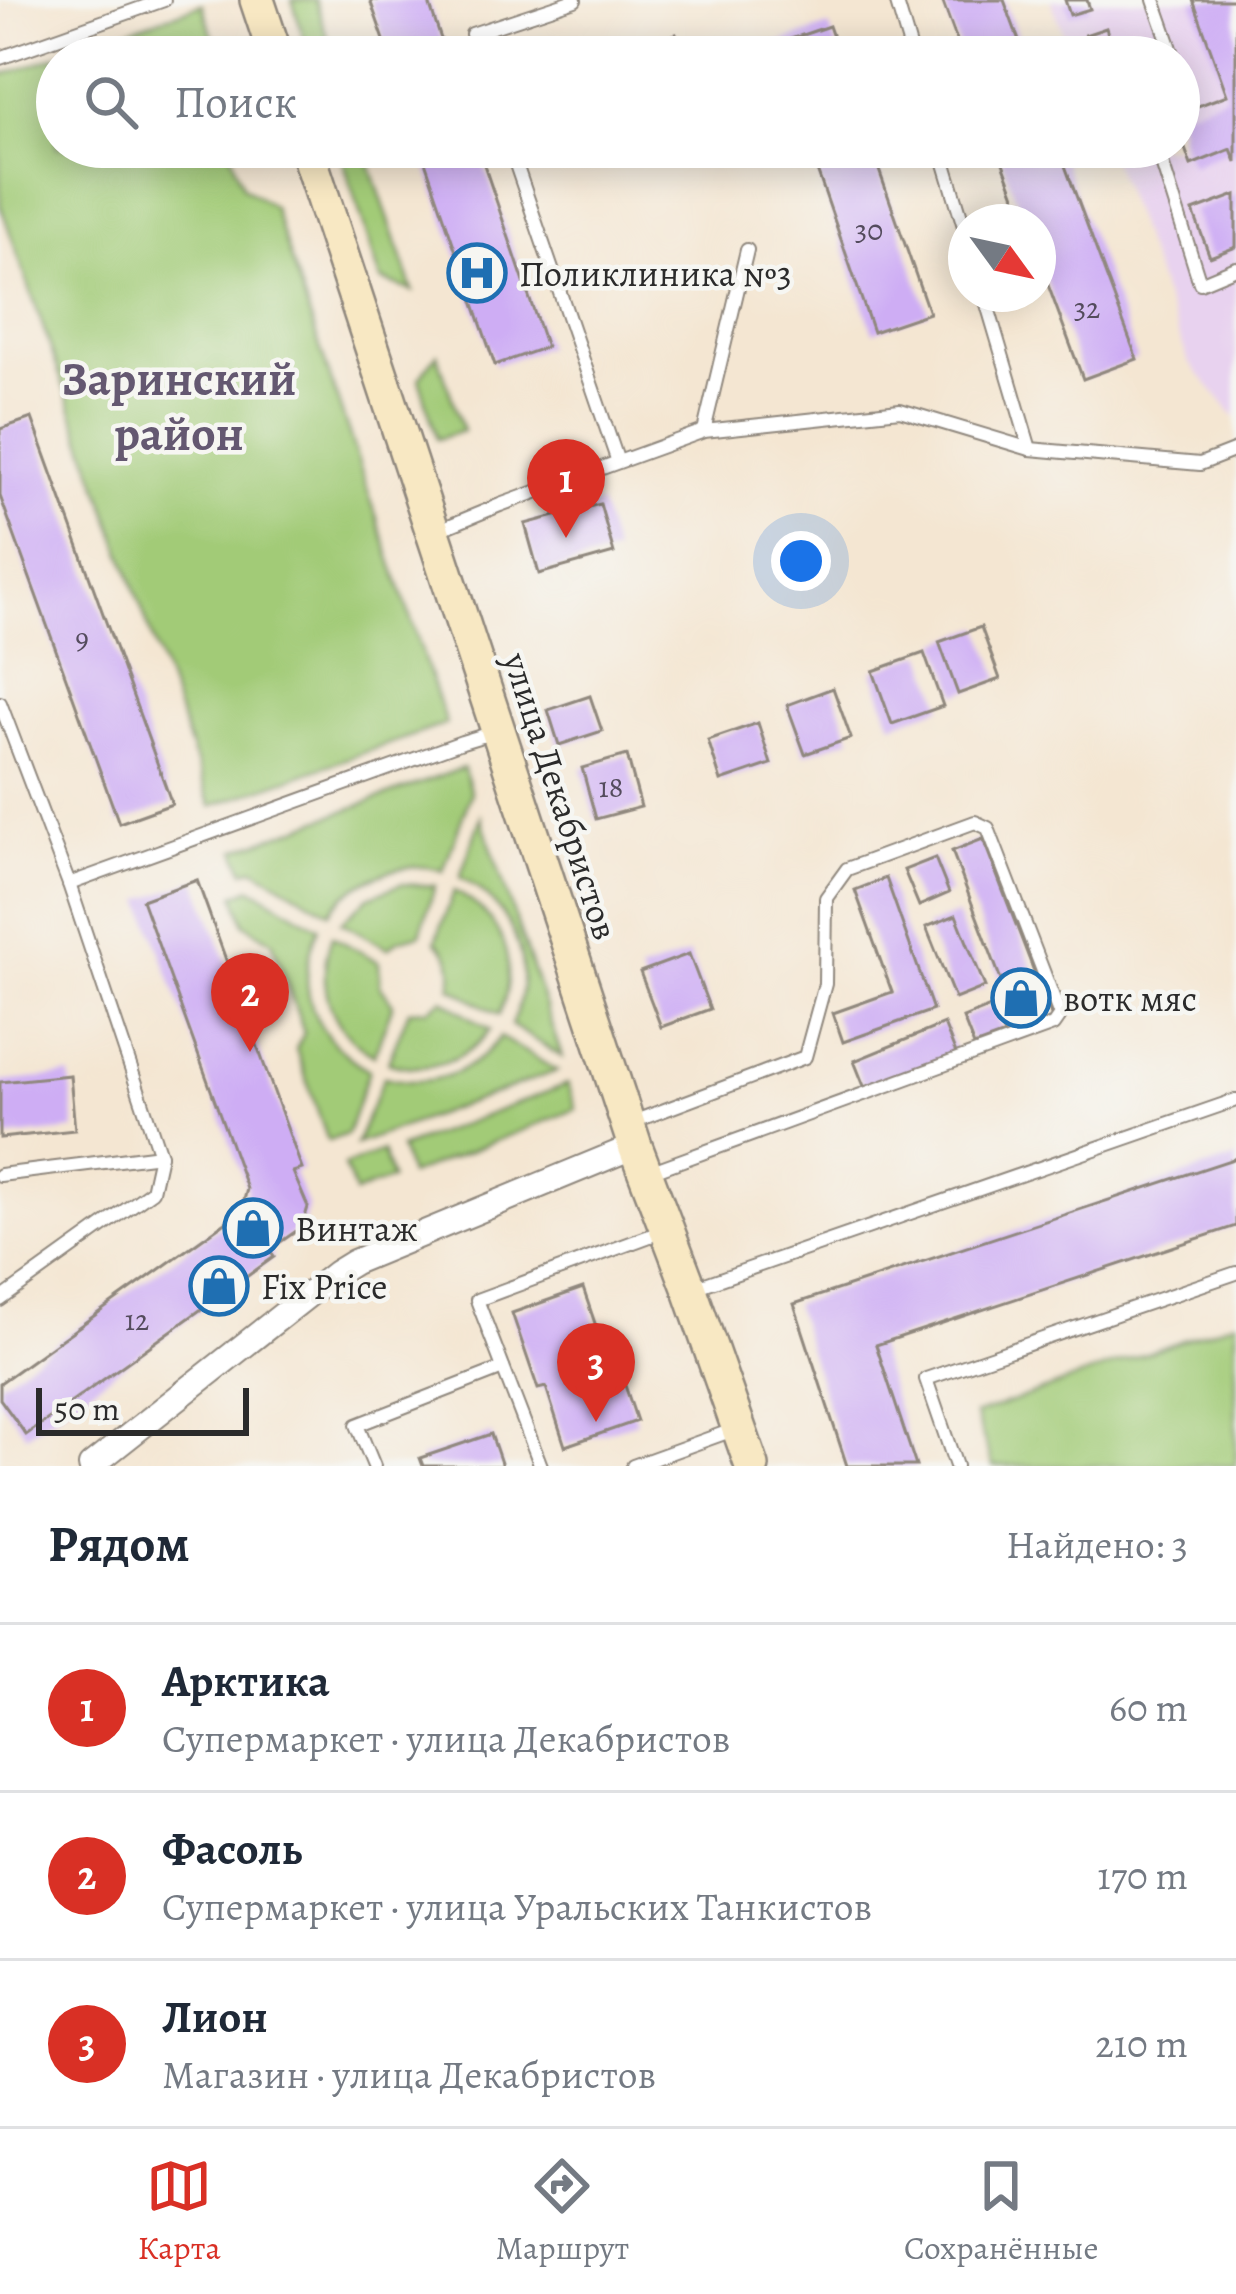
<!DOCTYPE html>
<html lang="ru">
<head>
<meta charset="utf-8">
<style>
	:root { --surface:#fff; --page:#f6f6f7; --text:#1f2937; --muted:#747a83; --line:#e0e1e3; --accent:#d93025 }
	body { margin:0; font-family:Alegreya,serif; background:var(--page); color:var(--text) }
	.compass { position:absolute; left:948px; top:204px; width:108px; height:108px; border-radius:50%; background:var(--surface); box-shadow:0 6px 30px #0003; rotate:123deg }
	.scale { position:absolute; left:36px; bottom:30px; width:213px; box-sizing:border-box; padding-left:12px; border:6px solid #2b2b2b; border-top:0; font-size:33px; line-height:42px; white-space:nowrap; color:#2b2b2b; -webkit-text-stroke:9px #f6f6f2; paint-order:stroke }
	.you { position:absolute; left:801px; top:561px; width:42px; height:42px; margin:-30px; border:9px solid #fff; border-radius:50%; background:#1a73e8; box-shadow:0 0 0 18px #1a73e833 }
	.badge { display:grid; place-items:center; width:78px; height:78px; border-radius:50%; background:var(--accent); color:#fff; font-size:39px; font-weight:700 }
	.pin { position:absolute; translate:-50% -99px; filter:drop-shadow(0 3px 6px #0008) }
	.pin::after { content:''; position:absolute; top:63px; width:42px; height:36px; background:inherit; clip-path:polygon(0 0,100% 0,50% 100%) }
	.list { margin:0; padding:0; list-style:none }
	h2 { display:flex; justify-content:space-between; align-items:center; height:156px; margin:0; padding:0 48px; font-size:51px }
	h2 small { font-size:39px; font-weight:400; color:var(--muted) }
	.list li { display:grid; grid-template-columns:78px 1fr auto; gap:36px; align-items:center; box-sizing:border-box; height:168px; padding:0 48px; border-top:3px solid var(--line) }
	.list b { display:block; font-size:45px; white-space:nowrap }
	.list p { margin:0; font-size:39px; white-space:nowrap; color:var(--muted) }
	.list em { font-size:39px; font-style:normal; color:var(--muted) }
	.icon { flex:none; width:66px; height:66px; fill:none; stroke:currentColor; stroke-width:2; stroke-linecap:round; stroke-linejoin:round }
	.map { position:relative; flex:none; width:1236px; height:1466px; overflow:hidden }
	.search { position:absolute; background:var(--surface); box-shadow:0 6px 30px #0003; left:36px; right:36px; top:36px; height:132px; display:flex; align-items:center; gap:30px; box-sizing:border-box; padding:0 42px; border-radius:66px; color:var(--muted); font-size:45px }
	.sheet { height:660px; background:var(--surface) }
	nav { display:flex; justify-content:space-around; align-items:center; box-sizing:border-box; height:168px; border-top:3px solid var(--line); background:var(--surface); font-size:33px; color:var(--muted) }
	nav a { display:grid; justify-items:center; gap:6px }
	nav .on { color:var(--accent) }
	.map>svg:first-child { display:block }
</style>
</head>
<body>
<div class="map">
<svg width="1236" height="1466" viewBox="0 0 1236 1466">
	<rect width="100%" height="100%" fill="#f6f6f2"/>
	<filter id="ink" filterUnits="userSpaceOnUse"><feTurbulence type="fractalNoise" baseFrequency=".00833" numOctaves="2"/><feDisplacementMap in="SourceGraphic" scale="24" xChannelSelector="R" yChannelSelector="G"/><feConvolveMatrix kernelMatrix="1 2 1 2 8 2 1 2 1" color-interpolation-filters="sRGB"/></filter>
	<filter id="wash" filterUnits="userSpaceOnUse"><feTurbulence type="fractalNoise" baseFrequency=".004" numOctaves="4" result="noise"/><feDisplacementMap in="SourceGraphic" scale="48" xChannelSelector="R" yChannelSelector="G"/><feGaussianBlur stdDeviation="2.7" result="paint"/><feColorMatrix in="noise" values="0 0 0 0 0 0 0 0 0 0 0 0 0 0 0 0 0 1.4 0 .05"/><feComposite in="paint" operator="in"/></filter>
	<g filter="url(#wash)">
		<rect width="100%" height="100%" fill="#f4e6d2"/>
		<polygon fill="#e8d2ef" points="1051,0 1236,0 1236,418 1189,362 1107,147 1179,147 1179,57 1073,57"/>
		<g fill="#a2cb77" stroke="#667b51" stroke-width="3">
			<polygon points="292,0 315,0 334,57 310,57"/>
			<polygon points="202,4 218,52 215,57 57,57 57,147 229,147 243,187 273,207 446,724 211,806 0,204 0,76"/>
			<polygon points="339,147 364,147 413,291 381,280"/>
			<polygon points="437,354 463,431 437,439 419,378"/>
			<path d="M 463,768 L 471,793 L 443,871 C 403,857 353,881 329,912 L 254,868 L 244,871 L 236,850 Z"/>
			<path d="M 481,817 L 562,1057 L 511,1025 C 538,966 515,909 460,877 Z"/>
			<polygon points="401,884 435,886 420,934 398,940 388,948 341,922 369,897"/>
			<path d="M 252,888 L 319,927 C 292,988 313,1038 369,1070 L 347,1134 L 328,1141 L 296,1049 L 304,1033 L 272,941 L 245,924 L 235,895 Z"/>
			<path d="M 454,891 C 504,916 520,965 499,1015 L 451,987 C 455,967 451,954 436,941 Z"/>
			<path d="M 332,936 L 379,962 L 380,985 L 393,1004 L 374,1055 C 329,1030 315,983 332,936 Z"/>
			<path d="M 443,999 L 490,1030 C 466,1061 424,1075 388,1062 L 409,1010 L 428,1009 Z"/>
			<path d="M 500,1037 L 557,1071 L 356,1144 L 384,1077 C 429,1089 472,1074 500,1037 Z"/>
			<polygon points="568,1084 576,1109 409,1175 400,1148"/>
			<polygon points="382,1151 391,1179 355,1193 344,1166"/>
			<polygon points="1236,1321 1236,1466 993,1466 975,1415"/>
		</g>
		<g id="blocks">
			<g fill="#ceadf4">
				<polygon points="370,0 428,0 447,57 390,57"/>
				<polygon points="942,0 1004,0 1025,57 963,57"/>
				<polygon points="1065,0 1087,0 1090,9 1070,15"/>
				<polygon points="1193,0 1236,0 1236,162 1231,149 1191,165 1179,132 1179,113 1227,95"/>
				<polygon points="829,26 840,57 777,57 773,45"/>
				<polygon points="1106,28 1115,55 1093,57 1085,35"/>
				<polygon points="676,34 684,57 627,57 625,52"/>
				<polygon points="420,147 478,147 546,347 495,365"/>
				<polygon points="809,147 871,147 929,313 873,332"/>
				<polygon points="997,147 1058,147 1137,359 1083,379 1038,258 1038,222 1025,222"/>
				<polygon points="1236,195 1236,247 1210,257 1193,211"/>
				<polygon points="32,418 172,804 119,823 0,496 0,429"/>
				<polygon points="600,504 614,553 539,574 525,524"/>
				<polygon points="981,627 1000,679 958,694 939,642"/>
				<polygon points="924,653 943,706 892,724 873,671"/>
				<polygon points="833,688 851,738 805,754 787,705"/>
				<polygon points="590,696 602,731 559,745 548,710"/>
				<polygon points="758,723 771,764 721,781 708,740"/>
				<polygon points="627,755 641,807 596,819 582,768"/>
				<polygon points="983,839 1052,1018 1020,1030 952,851"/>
				<polygon points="935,858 949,893 919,906 904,870"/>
				<polygon points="886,878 933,1010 843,1042 833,1013 892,992 855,890"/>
				<polygon points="197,880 302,1169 293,1172 308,1207 302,1227 269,1250 274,1257 26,1435 0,1399 0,1383 241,1211 247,1189 142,900"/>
				<polygon points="956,915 985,987 955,999 926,927"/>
				<polygon points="689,954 710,1009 661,1027 640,972"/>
				<polygon points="993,1006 1004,1035 974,1046 963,1018"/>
				<polygon points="944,1024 956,1054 866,1091 854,1061"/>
				<polygon points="70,1075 75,1130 0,1138 0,1082"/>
				<polygon points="1236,1158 1236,1226 876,1345 916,1466 847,1466 794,1304"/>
				<polygon points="583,1288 601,1341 609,1338 637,1421 565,1446 546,1387 538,1389 512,1313"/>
				<polygon points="491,1434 502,1466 423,1466 420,1458"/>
			</g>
		</g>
	</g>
	<g filter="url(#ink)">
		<use href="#blocks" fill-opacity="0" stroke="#90887e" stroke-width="3"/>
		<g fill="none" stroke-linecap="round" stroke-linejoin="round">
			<g stroke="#90887e" stroke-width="16">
				<g id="lane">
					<polyline points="896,0 913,57"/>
					<polyline points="1154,0 1174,57"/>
					<polyline points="480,57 472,34 575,0"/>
					<polyline points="0,58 164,0"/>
					<polyline points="1179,71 1179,72"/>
					<polyline points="510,147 618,462"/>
					<polyline points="940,147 966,233"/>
					<polyline points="1157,147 1200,283 1236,268"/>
					<polyline points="984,294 1030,449"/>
					<polyline points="704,431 900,410 1030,449 1200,464 1236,450"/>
					<polyline points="434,532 500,505 704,431 747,250"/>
					<polyline points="0,703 69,884 160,1155 152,1191 0,1300"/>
					<polyline points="69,884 462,742 495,732"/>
					<polyline points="630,1123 805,1057 825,984 826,898 847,869 975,822 988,828 1060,1015 1053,1025 647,1173"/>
					<polyline points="0,1175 160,1155"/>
					<polyline points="691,1289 1236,1100"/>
					<polyline points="374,1466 357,1425 503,1368"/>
					<polyline points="541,1466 477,1300 666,1230"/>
					<polyline points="633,1466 733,1430"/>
					<polyline points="956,1466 926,1379 1236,1273"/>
				</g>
			</g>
			<g stroke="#90887e" stroke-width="28">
				<polyline id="street" points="91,1466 336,1273 354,1262 635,1146"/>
			</g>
			<g stroke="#90887e" stroke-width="38">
				<g id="secondary">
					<polyline points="257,0 276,57"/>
					<polyline points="306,147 635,1146 690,1290 752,1466"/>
				</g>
			</g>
			<use href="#lane" stroke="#fff" stroke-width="12"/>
			<use href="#street" stroke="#fff" stroke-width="24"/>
			<use href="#secondary" stroke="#f8e8c3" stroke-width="33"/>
		</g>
	</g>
	<defs>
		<g id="hospital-ring" transform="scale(3)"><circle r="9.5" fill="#f6f6f2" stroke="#1f6fb2" stroke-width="1.5"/><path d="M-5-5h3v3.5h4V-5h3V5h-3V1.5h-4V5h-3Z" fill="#1f6fb2"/></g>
		<g id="shop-ring" transform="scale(3)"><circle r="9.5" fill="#f6f6f2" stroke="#1f6fb2" stroke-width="1.5"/><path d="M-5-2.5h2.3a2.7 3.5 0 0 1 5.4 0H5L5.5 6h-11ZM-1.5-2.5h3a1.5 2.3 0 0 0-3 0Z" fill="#1f6fb2"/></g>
	</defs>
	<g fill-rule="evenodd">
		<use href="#hospital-ring" x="477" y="273"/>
		<use href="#shop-ring" x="1021" y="998"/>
		<use href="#shop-ring" x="253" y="1228"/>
		<use href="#shop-ring" x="219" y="1286"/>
	</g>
	<g text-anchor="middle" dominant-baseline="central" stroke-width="9" stroke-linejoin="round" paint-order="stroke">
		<g font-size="30" fill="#544c5d">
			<text x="869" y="230">30</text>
			<text x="1087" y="308">32</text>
			<text x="82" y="639">9</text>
			<text x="611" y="787">18</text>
			<text x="137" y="1320">12</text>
		</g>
		<g font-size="36" fill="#2b2b2b" stroke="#f6f6f2" text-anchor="start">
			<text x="519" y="273">Поликлиника №3</text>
			<text x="1063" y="998">вотк мяс</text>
			<text x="295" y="1228">Винтаж</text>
			<text x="261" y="1286">Fix Price</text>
		</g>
		<g font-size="36" fill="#2b2b2b" stroke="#f6f6f2">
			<text transform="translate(561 796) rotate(72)">улица Декабристов</text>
		</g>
		<g font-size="48" font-weight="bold" fill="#645871" stroke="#f6f6f2">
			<text x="179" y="379">Заринский<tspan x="179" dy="55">район</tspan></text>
		</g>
	</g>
</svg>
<svg class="compass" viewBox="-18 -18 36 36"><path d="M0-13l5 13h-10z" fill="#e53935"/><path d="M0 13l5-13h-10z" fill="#747a83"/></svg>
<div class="scale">50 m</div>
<div class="you"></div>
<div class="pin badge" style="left:566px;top:538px">1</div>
<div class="pin badge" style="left:250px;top:1052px">2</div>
<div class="pin badge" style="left:596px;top:1422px">3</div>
<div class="search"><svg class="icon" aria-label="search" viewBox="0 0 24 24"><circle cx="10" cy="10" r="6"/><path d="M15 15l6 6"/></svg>Поиск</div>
</div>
<section class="sheet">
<h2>Рядом<small>Найдено: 3</small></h2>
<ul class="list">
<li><span class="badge">1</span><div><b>Арктика</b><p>Супермаркет · улица Декабристов</p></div><em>60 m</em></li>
<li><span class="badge">2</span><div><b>Фасоль</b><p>Супермаркет · улица Уральских Танкистов</p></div><em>170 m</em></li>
<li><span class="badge">3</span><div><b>Лион</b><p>Магазин · улица Декабристов</p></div><em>210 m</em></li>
</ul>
</section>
<nav>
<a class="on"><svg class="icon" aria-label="map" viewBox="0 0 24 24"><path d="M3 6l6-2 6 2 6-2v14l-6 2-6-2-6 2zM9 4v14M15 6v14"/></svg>Карта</a>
<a><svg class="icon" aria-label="directions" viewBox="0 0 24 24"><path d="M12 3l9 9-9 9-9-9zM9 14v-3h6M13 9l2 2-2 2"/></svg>Маршрут</a>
<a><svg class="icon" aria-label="saved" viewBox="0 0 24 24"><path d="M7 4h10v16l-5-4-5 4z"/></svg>Сохранённые</a>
</nav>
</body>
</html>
